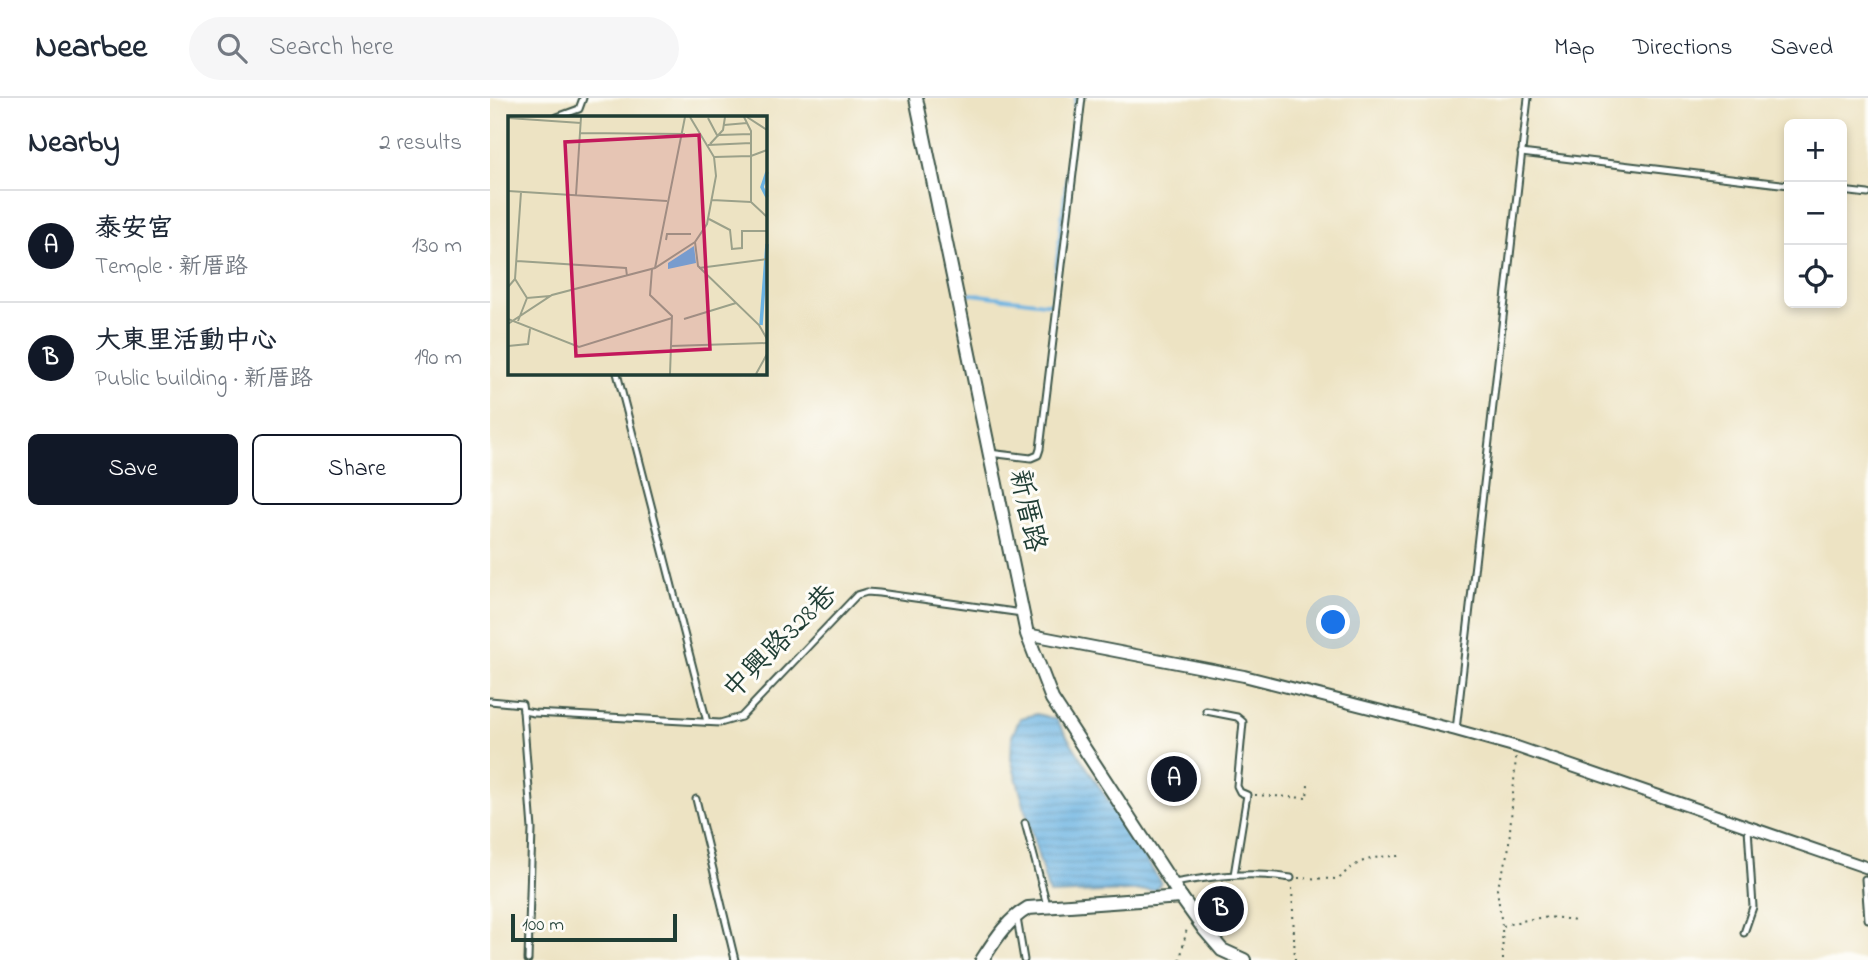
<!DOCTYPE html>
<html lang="en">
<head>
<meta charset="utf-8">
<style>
	:root { --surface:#fff; --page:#f6f6f7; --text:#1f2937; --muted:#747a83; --line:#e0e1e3; --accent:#111827 }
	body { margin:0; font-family:"Indie Flower","LXGW WenKai TC",sans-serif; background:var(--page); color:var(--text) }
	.controls { position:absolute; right:21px; top:21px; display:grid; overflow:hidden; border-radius:10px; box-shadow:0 4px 10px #0003 }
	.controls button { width:63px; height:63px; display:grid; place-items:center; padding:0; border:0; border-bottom:2px solid var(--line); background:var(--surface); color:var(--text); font:35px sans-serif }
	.scale { position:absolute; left:21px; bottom:18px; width:166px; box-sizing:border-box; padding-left:7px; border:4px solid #1f3d34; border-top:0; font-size:19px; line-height:24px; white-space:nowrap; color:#1f3d34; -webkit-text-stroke:5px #fdfcf7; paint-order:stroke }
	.you { position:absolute; left:844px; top:525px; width:24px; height:24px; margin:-18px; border:5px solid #fff; border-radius:50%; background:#1a73e8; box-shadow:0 0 0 10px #1a73e833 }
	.badge { display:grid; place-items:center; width:46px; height:46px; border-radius:50%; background:var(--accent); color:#fff; font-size:23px; font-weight:700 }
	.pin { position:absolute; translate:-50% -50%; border:4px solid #fff; box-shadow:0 2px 7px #0006 }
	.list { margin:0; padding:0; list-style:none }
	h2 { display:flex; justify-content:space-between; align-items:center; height:91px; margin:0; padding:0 28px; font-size:30px }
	h2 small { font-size:23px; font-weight:400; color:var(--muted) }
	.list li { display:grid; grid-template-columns:46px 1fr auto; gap:21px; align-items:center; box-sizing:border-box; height:112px; padding:0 28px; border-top:2px solid var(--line) }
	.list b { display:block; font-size:26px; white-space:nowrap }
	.list p { margin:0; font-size:23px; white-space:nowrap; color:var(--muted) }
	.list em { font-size:23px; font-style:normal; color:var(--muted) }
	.actions { display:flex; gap:14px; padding:21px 28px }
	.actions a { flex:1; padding:16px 0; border:2px solid var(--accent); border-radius:10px; text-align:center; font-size:24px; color:var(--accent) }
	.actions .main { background:var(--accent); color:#fff }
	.icon { flex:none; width:38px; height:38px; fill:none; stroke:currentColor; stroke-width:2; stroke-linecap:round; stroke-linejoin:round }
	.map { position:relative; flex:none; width:1378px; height:862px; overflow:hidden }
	header { display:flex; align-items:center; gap:42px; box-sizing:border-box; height:98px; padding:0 35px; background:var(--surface); border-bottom:2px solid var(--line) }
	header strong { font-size:33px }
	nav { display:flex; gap:38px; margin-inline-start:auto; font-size:24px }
	.search { width:490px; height:63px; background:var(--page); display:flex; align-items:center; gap:18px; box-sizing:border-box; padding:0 24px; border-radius:38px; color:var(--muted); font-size:26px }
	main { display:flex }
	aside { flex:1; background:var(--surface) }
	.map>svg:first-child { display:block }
</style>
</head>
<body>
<header>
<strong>Nearbee</strong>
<div class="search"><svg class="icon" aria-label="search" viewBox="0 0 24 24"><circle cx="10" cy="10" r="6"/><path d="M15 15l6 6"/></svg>Search here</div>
<nav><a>Map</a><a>Directions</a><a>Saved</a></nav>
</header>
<main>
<aside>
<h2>Nearby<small>2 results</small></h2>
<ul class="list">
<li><span class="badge">A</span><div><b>泰安宮</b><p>Temple · 新厝路</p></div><em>130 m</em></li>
<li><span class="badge">B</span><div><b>大東里活動中心</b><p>Public building · 新厝路</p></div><em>190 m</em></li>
</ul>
<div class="actions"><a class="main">Save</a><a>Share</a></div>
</aside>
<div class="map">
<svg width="1378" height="862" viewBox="0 0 1378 862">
	<defs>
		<pattern id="water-rules" width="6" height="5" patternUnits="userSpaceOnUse" patternTransform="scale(1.75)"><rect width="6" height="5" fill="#6bb3e2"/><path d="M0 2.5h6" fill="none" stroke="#5793b8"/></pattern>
	</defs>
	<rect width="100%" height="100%" fill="#fdfcf7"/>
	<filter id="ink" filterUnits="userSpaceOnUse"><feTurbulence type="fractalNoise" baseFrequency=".0143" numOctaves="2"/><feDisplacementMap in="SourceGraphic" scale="14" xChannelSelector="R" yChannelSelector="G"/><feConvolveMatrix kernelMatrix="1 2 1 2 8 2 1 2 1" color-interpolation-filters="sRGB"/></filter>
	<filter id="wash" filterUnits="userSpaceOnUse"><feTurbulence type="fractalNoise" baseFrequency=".00686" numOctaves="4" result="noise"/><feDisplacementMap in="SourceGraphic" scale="28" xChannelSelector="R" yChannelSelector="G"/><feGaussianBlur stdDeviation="1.57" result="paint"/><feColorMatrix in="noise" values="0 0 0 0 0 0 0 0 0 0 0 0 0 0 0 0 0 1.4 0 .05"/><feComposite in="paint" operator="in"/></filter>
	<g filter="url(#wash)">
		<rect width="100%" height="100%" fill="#ede3c3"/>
		<polygon fill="url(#water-rules)" stroke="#45788b" stroke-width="2" points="547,616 566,621 671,785 665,792 559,796 521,661 522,638 530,620"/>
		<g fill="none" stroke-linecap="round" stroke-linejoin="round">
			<polyline stroke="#6bb3e2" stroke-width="3.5" points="476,198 482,196 562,206 586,0"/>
		</g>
		<g id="blocks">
			<polygon fill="#dba59a" points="734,795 746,814 727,826 715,808"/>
		</g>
	</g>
	<g filter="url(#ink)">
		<use href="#blocks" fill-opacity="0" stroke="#3e5649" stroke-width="2"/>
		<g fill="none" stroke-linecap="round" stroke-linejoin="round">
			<g stroke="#3e5649" stroke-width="9">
				<g id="service">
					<polyline points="67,19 89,11 93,0"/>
					<polyline points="1031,55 1299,87"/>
					<polyline points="1352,93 1378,96"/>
					<polyline points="127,275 217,624"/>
					<polyline points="499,355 541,360 548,357 550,351 592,0"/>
					<polyline points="0,603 32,606 33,613 44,615 230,625 251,619 367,497 377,494 389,495 532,515"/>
					<polyline points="33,613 42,731 38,862"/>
					<polyline points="716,613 747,619 753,624 747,688 750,694 757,697 744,777"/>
					<polyline points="966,632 1038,0"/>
					<polyline points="206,701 245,862"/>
					<polyline points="535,725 557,807"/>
					<polyline points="1375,781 1378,821"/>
					<path d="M 684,785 C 724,778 761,773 801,780"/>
					<polyline points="527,820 534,862"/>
					<polyline points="1254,835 1263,809 1258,730"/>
				</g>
			</g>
			<g stroke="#3e5649" stroke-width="14">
				<polyline id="minor" points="537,536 754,578 966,632 1027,649 1378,770"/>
			</g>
			<g stroke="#3e5649" stroke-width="16">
				<g id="tertiary">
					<polyline points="426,0 537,536 562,601 691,799"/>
					<path d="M 492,862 C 505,842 517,822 538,810 L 691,799 L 714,831 L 732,852 L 754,862"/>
				</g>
			</g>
			<g stroke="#3e5649" stroke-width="2" stroke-dasharray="2 5" stroke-linecap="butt">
				<polyline points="765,697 817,700 818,687"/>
				<path d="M 808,780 L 849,781 C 865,762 884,758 909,758"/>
				<polyline points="802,790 805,862"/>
				<path d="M 1013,828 C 1036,821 1064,815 1087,824"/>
				<polyline points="690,862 697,830"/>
				<polyline points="1013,862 1012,828 1007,791 1018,757 1026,659"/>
			</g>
			<use href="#service" stroke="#fff" stroke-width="5"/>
			<use href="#minor" stroke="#fff" stroke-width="10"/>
			<use href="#tertiary" stroke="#fff" stroke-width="12"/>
		</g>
	</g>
	<g text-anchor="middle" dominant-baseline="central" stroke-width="6" stroke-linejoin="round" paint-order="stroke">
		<g font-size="28" fill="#1f3d34" stroke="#fdfcf7">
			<text transform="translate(536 413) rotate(78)">新厝路</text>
			<text transform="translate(291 545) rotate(-45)">中興路328巷</text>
		</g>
	</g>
	<g transform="translate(18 18)">
		<rect width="259" height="259" fill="#ede3c3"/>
		<path d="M 186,130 L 188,147 L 160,153 L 160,147 Z" fill="#6bb3e2"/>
		<path fill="none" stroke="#6bb3e2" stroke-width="3.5" d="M 259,56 L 254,71 L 259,81M 253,209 L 259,128"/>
		<path fill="none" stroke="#9ba18a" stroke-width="2" d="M 182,1 L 206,41 L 208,60 L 199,108 L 187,126 L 190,150 L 251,209 L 259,223M 236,1 L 243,15 L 243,86M 239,1 L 259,14M 0,2 L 73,7M 200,2 L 210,21M 216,9 L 239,7M 72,17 L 177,18M 211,19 L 243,18M 202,28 L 215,14 L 217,1M 200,29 L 243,27M 206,41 L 243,40 L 259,34M 0,75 L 159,85M 68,79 L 73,1M 204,84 L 243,86M 243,86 L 259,101M 201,103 L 222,114 L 224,133 L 234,132 L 234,115 L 259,115M 158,124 L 159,118 L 183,118M 9,145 L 118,152 L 119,160M 147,152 L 177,1M 191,152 L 259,143M 144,153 L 142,179 L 164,200 L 162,258M 7,163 L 19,182 L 42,180M 0,171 L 7,163 L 13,76M 0,203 L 71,231 L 164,202M 176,203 L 228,187M 10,205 L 19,182M 0,208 L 44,179 L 147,152 L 187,126M 0,230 L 20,228 L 22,213M 163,230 L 259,227M 248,258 L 259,238"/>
		<path fill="#c2185b" fill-opacity="0.15" stroke="#c2185b" stroke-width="3.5" d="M 191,19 L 202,233 L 68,240 L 57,26 Z"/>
		<rect width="259" height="259" fill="none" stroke="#1f3d34" stroke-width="3.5"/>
	</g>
</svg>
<div class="controls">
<button>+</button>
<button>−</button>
<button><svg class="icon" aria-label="locate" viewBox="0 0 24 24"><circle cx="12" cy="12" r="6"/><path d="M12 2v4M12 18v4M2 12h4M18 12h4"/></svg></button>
</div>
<div class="scale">100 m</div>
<div class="you"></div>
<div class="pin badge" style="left:684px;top:681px">A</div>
<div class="pin badge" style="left:731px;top:811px">B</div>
</div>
</main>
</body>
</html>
